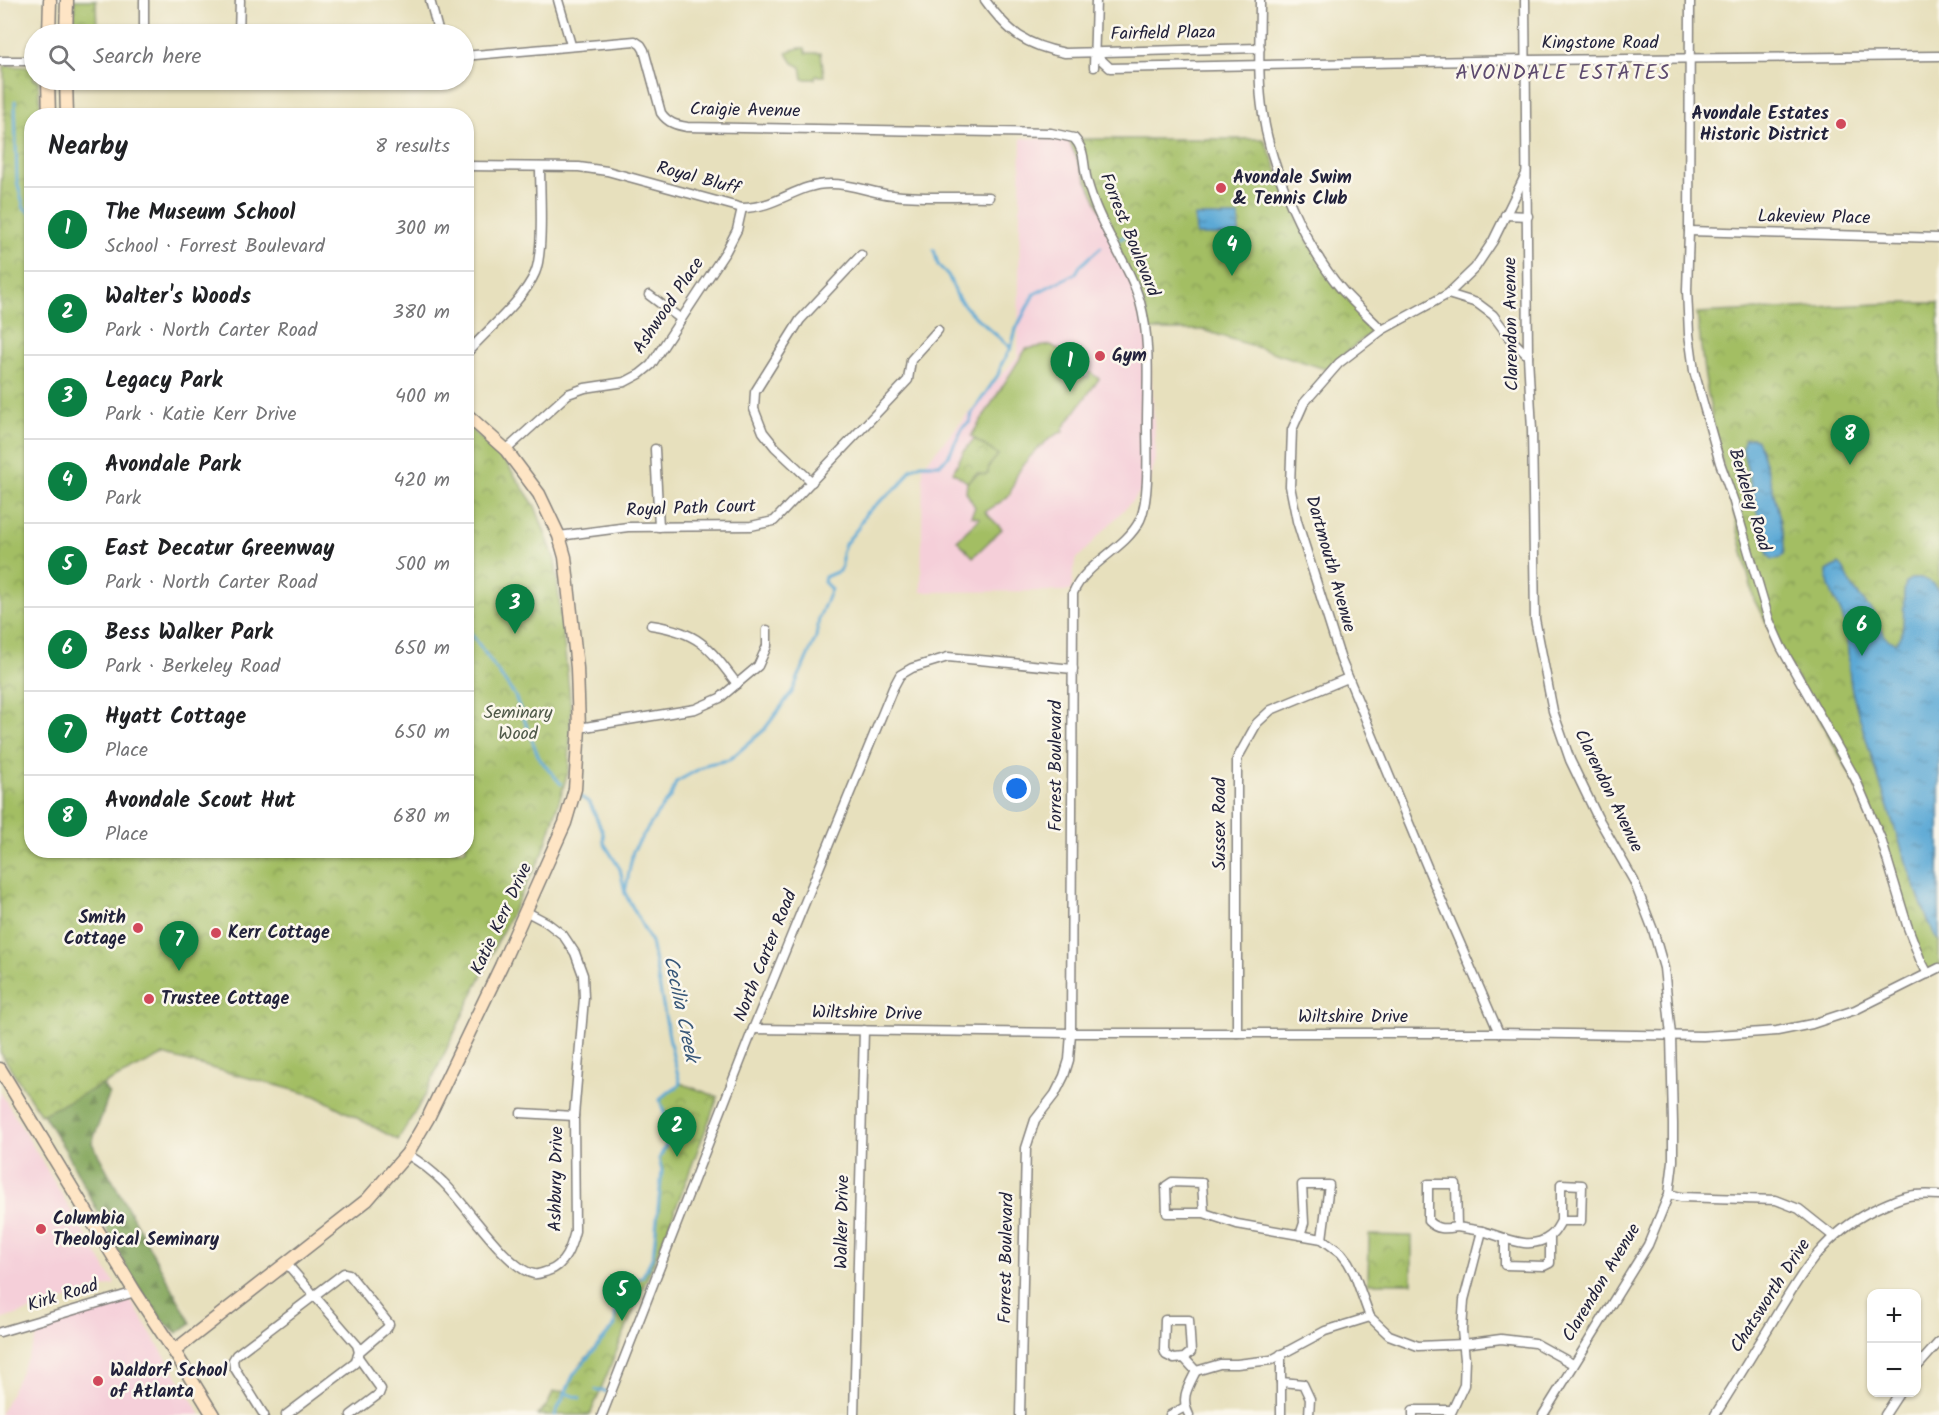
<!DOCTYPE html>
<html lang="en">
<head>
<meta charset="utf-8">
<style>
	:root { --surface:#fff; --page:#f6f6f6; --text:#202124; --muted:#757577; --line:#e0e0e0; --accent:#0b8043 }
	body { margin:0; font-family:Kalam,sans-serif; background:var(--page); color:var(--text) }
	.controls { position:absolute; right:18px; bottom:18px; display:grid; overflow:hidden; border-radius:12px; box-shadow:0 2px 4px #0004 }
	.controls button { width:54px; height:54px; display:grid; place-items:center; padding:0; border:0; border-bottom:2px solid var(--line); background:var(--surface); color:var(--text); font:30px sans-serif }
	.you { position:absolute; left:1017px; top:789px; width:21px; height:21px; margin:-15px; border:4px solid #fff; border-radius:50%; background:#1a73e8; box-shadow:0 0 0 9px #1a73e833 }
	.badge { display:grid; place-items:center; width:39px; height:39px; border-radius:50%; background:var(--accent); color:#fff; font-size:20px; font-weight:700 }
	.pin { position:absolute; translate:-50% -50px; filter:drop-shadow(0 2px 3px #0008) }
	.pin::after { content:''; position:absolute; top:32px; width:21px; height:18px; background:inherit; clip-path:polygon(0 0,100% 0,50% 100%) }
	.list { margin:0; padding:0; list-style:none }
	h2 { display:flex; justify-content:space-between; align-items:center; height:78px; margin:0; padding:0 24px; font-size:26px }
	h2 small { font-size:20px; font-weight:400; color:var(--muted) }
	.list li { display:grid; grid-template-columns:39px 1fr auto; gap:18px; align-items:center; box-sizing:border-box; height:84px; padding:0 24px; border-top:2px solid var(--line) }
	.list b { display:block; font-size:22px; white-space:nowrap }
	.list p { margin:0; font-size:20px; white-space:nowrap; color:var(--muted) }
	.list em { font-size:20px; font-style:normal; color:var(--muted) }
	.icon { flex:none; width:33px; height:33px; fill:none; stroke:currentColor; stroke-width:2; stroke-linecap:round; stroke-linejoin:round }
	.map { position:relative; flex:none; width:1939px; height:1415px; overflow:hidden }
	.search { position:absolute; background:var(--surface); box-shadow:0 2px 4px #0004; left:24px; top:24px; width:450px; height:66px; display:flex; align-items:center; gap:15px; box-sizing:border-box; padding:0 21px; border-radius:33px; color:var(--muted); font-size:22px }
	.panel { position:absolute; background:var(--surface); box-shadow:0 2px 4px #0004; left:24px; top:108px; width:450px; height:750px; border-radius:24px }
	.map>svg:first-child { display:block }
</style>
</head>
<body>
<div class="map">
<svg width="1939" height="1415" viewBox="0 0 1939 1415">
	<defs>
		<pattern id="forest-firs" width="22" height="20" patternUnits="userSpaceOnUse" patternTransform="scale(1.5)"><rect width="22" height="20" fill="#82a55a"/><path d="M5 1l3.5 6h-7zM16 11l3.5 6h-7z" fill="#6a864c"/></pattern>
		<pattern id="park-crowns" width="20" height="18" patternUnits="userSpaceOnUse" patternTransform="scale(1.5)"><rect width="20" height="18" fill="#a3be64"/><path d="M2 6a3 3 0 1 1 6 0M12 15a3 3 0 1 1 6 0" fill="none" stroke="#849a54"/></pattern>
		<pattern id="water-ripples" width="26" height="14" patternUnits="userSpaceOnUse" patternTransform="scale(1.5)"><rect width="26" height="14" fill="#5ca9d5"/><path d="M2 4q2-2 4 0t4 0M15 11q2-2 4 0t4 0" fill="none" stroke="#4c89ae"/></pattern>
	</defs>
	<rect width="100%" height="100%" fill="#fbf7ec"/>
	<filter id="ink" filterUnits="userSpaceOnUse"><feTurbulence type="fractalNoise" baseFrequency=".0167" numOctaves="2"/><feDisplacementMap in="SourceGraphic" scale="12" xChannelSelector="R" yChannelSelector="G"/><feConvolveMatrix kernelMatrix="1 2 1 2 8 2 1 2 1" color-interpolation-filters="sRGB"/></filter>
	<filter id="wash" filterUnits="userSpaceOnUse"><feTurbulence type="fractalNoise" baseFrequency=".008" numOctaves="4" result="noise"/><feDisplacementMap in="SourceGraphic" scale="24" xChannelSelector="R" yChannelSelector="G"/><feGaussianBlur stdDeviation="1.35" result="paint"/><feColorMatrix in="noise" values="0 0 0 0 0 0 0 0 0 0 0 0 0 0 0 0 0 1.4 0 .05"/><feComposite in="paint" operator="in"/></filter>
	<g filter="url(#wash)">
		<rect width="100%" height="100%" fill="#e7e0bd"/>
		<g fill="#f5cfd9">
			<polygon points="1021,138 1068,139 1130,276 1148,330 1156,455 1150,482 1075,561 1071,591 921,592 923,466 1018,356"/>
			<polygon points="0,1091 115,1284 0,1320"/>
			<polygon points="130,1299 201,1415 0,1415 42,1327"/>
		</g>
		<g fill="#a3be64" stroke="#627050" stroke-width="1.5">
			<polygon points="799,48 805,48 806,53 821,53 824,76 816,76 815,79 803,79 801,67 793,63 786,52"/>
			<path d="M 1051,345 L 1069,355 L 1079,375 L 1089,378 L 1088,374 L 1090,372 L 1099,379 L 1063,428 L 1063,432 C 1049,435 1025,460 1018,473 C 1014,480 1013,489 1009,495 C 1003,502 992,507 985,512 L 1002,529 L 973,557 L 957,540 L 980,518 L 971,516 L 975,507 L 966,492 L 967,482 L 989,466 L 998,455 L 971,436 L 1026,349 Z"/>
		</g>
		<polygon fill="url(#forest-firs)" stroke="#52644a" stroke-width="1.5" points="2,1048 103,1085 109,1095 92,1143 191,1323 177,1333 161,1319 135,1283 66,1151"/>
		<g fill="url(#park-crowns)" stroke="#627050" stroke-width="1.5">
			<polygon points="74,0 96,0 97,34 75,34"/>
			<polygon points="4,66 34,67 34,80 38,80 41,115 32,116 32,850 466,850 467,425 505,461 535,506 555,560 571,708 569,769 543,853 503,930 423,1099 398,1140 316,1096 163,1055 41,1115 0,1052 0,200 5,134"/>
			<polygon points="1068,139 1264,139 1308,241 1374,330 1325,369 1203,330 1148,330 1146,310"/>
			<polygon points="1899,303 1939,303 1939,968 1925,976 1872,814 1754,600 1713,423 1704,372 1697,313"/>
			<polygon points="974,439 998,455 989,466 988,473 984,475 977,473 967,482 953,472 964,451"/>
			<path d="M 680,1083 L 718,1097 L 668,1228 L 590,1415 L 537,1415 L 548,1404 L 553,1392 L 566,1391 L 579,1366 L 615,1325 L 616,1304 L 622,1290 L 625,1285 L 643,1276 L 648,1268 L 655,1246 L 659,1206 L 662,1171 L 659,1159 L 666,1147 L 670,1132 L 660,1100 C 665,1090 677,1092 680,1083 Z"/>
			<polygon points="1369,1235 1412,1236 1412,1283 1368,1283"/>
		</g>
		<g fill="url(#water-ripples)" stroke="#3f6688" stroke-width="1.5">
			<polygon points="1195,216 1239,216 1239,235 1196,235"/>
			<path d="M 1752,438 L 1757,440 C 1764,457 1789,539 1783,554 C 1781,559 1778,559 1772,559 L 1768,555 L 1742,447 L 1745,439 Z"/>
			<path d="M 1839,564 C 1848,571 1848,581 1854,589 C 1859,597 1867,604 1873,612 C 1881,622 1881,639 1895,643 C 1909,635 1900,598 1906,582 C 1918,573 1931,580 1939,591 L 1939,941 C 1926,932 1857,715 1851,686 C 1847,664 1850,641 1843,618 C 1838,602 1826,588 1827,571 Z"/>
		</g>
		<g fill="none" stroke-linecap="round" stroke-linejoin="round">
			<g stroke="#5ca9d5" stroke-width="3">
				<polyline points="15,101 17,181 24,208 32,214"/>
				<polyline points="1120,239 1129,234"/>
				<polyline points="934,250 938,265 948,275 958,298 971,313 1010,347"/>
				<polyline points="466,626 515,696 539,758 561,784"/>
				<polyline points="625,893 633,851 657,814 671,796 676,782 708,764 729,760 764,730 792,692 816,637 819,618 831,589 824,582 825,577 839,571 842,566 842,553 845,544 858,528 866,513 901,484 911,469 921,464 940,464 948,457 963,427 970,422 972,413 998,375 1002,363 1011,348 1016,329 1034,294 1076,273 1080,266 1101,247"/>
				<polyline points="596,1390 603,1390 606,1392"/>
				<polyline points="565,1393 580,1398"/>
				<path d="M 555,1415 L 574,1374 L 615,1325 L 616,1304 L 622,1290 L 625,1285 L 643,1276 L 653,1256 L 662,1171 L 659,1159 L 669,1139 L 670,1132 L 660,1100 C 665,1090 677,1092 680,1083 L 672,1052 L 651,942 L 625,893 L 620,869 L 604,843 L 603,833 L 590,803 L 581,797"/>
			</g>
		</g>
	</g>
	<g filter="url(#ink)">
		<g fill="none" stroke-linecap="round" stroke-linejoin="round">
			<g stroke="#84817c" stroke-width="11">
				<g id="street">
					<polyline points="430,0 439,34"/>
					<polyline points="558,0 571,45"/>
					<path d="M 985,0 C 1009,33 1025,45 1065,53 L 1260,48"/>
					<path d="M 1260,0 C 1260,37 1257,77 1263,114 C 1271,170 1306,249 1343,291 C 1355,304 1369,317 1382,330"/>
					<polyline points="1525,0 1528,356 1532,430 1535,619 1553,711 1570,760 1597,816 1634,881 1653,930 1664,968 1671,1035 1673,1124 1673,1161 1669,1194 1648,1245 1543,1415"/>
					<polyline points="1690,0 1689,231 1687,290 1689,334 1694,371 1720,463 1734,502 1769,620 1781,647 1855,778 1881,839 1907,925 1920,959 1928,974"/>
					<polyline points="144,34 144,0"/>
					<polyline points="239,34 240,0"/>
					<polyline points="1094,53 1110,68 1526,60 1939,56"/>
					<path d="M 464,56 L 635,41 L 641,45 L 644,50 L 661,113 C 668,123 676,125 687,127 L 1051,133 L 1074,138 C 1085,150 1083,161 1086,176 C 1088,185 1091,194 1094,202 C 1107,237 1130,267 1140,302 C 1151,341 1147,385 1147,425 C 1147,449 1150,498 1140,520 C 1125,550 1086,562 1073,593 L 1071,1033 L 1069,1060 L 1064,1076 L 1055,1094 L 1035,1120 L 1026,1148 L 1020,1415"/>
					<polyline points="0,61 34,61"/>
					<polyline points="1094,67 1096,0"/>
					<path d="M 466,166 L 579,167 L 607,171 L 742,208 C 777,208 797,184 829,184 C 851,183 871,193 893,195 C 923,199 958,196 989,197"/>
					<polyline points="1505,215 1528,216"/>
					<polyline points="1689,231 1939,238"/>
					<polyline points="1448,294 1475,268 1493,241 1526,174"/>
					<polyline points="649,295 681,319"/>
					<path d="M 466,354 C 487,330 523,301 535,273 C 544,253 540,191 540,167"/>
					<polyline points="655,449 659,527"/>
					<polyline points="506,450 568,394 585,388 625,382 640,374 651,365 726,251 737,230 742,208"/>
					<polyline points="812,482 775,447 763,432 754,409 755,392 800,320 861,255"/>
					<polyline points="559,536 628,527 751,526 774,521 908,380 911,360 938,330"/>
					<path d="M 651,625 C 699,632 709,647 737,684"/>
					<polyline points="579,728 695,709 720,698 758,666 767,646 767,630"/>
					<polyline points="753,1029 1071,1033 1499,1033 1703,1036 1777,1031 1812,1024 1855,1010 1939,968"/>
					<polyline points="1237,1033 1237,759 1257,723 1271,710 1348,678"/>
					<polyline points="1499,1033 1433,881 1341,660 1297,521 1290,486 1292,430 1304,403 1339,363 1382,330 1448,294 1477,303 1493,315 1510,338 1528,356"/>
					<polyline points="521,1113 574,1116"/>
					<path d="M 407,1154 C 420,1162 432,1171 443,1182 C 465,1203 507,1269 534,1274 C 538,1275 544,1272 548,1271 C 565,1266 571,1247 575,1231 L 574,1116 L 584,998 L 583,975 L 575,953 L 563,935 L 546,922 L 527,912"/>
					<polyline points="1669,1194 1681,1197 1776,1200 1799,1209 1833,1236"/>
					<polyline points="1204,1213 1202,1183 1172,1182 1166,1186 1167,1213 1204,1213 1237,1224 1322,1239 1341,1253 1348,1262 1354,1273 1370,1317 1389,1335 1418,1346 1464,1344 1501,1339 1535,1343 1573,1364"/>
					<path d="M 1457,1227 C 1445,1229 1437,1230 1428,1221 L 1428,1184 L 1456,1184 L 1457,1227 L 1482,1231"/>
					<polyline points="1300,1235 1304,1223 1302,1185 1329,1185 1322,1239"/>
					<polyline points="1505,1238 1505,1265 1544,1266 1550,1263 1550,1237"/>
					<polyline points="0,1332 135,1292"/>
					<polyline points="1184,1358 1191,1352 1189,1320 1165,1320 1164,1350 1166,1355 1174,1359 1184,1358 1196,1371 1220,1364 1237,1364 1271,1360 1325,1331 1370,1317"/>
					<polyline points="1916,1368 1939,1342"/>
					<polyline points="1281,1382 1303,1384 1310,1399 1309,1415"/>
					<polyline points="264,1415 234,1367 233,1360 236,1355 344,1273 349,1274 389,1324 387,1328 359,1352"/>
					<polyline points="286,1415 355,1363 359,1352 357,1345 287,1264"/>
					<polyline points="351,1415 379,1394 381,1389 358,1357"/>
					<polyline points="602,1415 753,1029 893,688 900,675 912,668 948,657 1073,669"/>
					<polyline points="854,1415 864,1030"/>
					<polyline points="1170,1415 1185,1407"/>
					<path d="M 1189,1415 C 1180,1398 1188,1387 1196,1371"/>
					<polyline points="1281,1415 1281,1354"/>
					<polyline points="1413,1415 1413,1410 1451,1410"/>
					<path d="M 1450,1415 L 1464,1385 L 1465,1359 L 1462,1330 L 1464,1300 L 1482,1231 C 1504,1237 1530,1252 1550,1236 C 1555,1233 1558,1226 1561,1221 L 1581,1221 L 1582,1185 L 1561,1184 L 1561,1221"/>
					<path d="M 1715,1415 C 1734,1385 1752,1355 1771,1324 C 1800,1276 1821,1236 1873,1210 C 1900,1197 1909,1193 1939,1195"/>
					<polyline points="1885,1415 1900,1392"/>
				</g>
			</g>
			<g stroke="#84817c" stroke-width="15">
				<g id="secondary">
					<polyline points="49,34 50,0"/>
					<polyline points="66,34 67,0"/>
					<polyline points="48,80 49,116"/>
					<polyline points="66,80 67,116"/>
					<polyline points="0,1069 135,1292 174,1351 213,1415"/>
					<polyline points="174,1351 367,1200 407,1154 428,1118 501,966 565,823 575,789 579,728 577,668 565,557 559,536 539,494 506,450 466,414"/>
				</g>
			</g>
			<use href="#street" stroke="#fff" stroke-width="8"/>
			<use href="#secondary" stroke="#fee5c5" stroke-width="12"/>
		</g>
	</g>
	<g fill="#d1495b" stroke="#fbf7ec" stroke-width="2">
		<circle cx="1841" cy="124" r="6"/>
		<circle cx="1221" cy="188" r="6"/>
		<circle cx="1100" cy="356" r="6"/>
		<circle cx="138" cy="928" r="6"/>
		<circle cx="216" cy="933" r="6"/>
		<circle cx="149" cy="999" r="6"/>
		<circle cx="41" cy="1229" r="6"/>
		<circle cx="98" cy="1381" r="6"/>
	</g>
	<g text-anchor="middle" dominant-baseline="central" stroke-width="5" stroke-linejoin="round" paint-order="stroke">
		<g font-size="18" fill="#22223b" stroke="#fbf7ec">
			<text transform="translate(1163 34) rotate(-1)">Fairfield Plaza</text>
			<text x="1600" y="43">Kingstone Road</text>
			<text transform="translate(745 111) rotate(1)">Craigie Avenue</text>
			<text transform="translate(698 179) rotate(15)">Royal Bluff</text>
			<text transform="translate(1814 218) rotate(1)">Lakeview Place</text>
			<text transform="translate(1129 235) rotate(68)">Forrest Boulevard</text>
			<text transform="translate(669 306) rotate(-56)">Ashwood Place</text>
			<text transform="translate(1512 324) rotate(-91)">Clarendon Avenue</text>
			<text transform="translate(1749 500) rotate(73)">Berkeley Road</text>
			<text transform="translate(691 509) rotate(-2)">Royal Path Court</text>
			<text transform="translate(1330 564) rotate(74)">Dartmouth Avenue</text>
			<text transform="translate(1056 766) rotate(-90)">Forrest Boulevard</text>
			<text transform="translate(1608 791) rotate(64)">Clarendon Avenue</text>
			<text transform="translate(1220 824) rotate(-90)">Sussex Road</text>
			<text transform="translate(502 919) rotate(-65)">Katie Kerr Drive</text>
			<text transform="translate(766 956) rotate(-68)">North Carter Road</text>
			<text transform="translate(867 1014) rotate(1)">Wiltshire Drive</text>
			<text x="1353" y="1017">Wiltshire Drive</text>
			<text transform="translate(557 1179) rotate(-89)">Ashbury Drive</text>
			<text transform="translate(843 1222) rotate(-89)">Walker Drive</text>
			<text transform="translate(1007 1258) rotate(-89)">Forrest Boulevard</text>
			<text transform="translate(1602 1283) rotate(-59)">Clarendon Avenue</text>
			<text transform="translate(63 1296) rotate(-17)">Kirk Road</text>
			<text transform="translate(1771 1296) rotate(-57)">Chatsworth Drive</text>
		</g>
		<g font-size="18" font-weight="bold" fill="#22223b" stroke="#fbf7ec" text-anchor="start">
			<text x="1829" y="114" text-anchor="end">Avondale Estates<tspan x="1829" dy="21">Historic District</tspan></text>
			<text x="1233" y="178">Avondale Swim<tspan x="1233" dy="21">&amp; Tennis Club</tspan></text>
			<text x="1112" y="356">Gym</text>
			<text x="126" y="918" text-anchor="end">Smith<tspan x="126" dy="21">Cottage</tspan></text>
			<text x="228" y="933">Kerr Cottage</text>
			<text x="161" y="999">Trustee Cottage</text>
			<text x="53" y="1219">Columbia<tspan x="53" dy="21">Theological Seminary</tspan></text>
			<text x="110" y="1371">Waldorf School<tspan x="110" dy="21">of Atlanta</tspan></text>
		</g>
		<g font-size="18" fill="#4f5949" stroke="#fbf7ec">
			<text x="518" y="713">Seminary<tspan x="518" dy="21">Wood</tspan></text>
		</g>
		<g font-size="20" font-style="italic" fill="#395879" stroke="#fbf7ec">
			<text transform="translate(680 1009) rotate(78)">Cecilia Creek</text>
		</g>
		<g font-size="21" letter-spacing="1.5" fill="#5e4b6f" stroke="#fbf7ec">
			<text x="1563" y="73">AVONDALE ESTATES</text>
		</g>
	</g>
</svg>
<div class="controls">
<button>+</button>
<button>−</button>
</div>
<div class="you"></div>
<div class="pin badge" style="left:1070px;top:392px">1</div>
<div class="pin badge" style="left:677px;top:1157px">2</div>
<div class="pin badge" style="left:515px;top:634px">3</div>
<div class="pin badge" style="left:1232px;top:276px">4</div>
<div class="pin badge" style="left:622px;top:1321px">5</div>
<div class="pin badge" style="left:1862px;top:656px">6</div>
<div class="pin badge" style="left:179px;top:971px">7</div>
<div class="pin badge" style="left:1850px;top:465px">8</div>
<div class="search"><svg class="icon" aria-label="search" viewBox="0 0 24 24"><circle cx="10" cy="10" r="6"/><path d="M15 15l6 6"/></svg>Search here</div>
<section class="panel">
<h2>Nearby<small>8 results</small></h2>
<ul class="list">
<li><span class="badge">1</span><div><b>The Museum School</b><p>School · Forrest Boulevard</p></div><em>300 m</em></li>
<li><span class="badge">2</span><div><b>Walter's Woods</b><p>Park · North Carter Road</p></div><em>380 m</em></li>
<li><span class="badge">3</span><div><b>Legacy Park</b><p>Park · Katie Kerr Drive</p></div><em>400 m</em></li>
<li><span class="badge">4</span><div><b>Avondale Park</b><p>Park</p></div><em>420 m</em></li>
<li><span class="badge">5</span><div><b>East Decatur Greenway</b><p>Park · North Carter Road</p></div><em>500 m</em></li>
<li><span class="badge">6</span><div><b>Bess Walker Park</b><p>Park · Berkeley Road</p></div><em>650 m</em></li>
<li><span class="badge">7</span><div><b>Hyatt Cottage</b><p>Place</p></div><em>650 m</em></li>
<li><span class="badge">8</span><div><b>Avondale Scout Hut</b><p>Place</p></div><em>680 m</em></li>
</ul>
</section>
</div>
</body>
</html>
